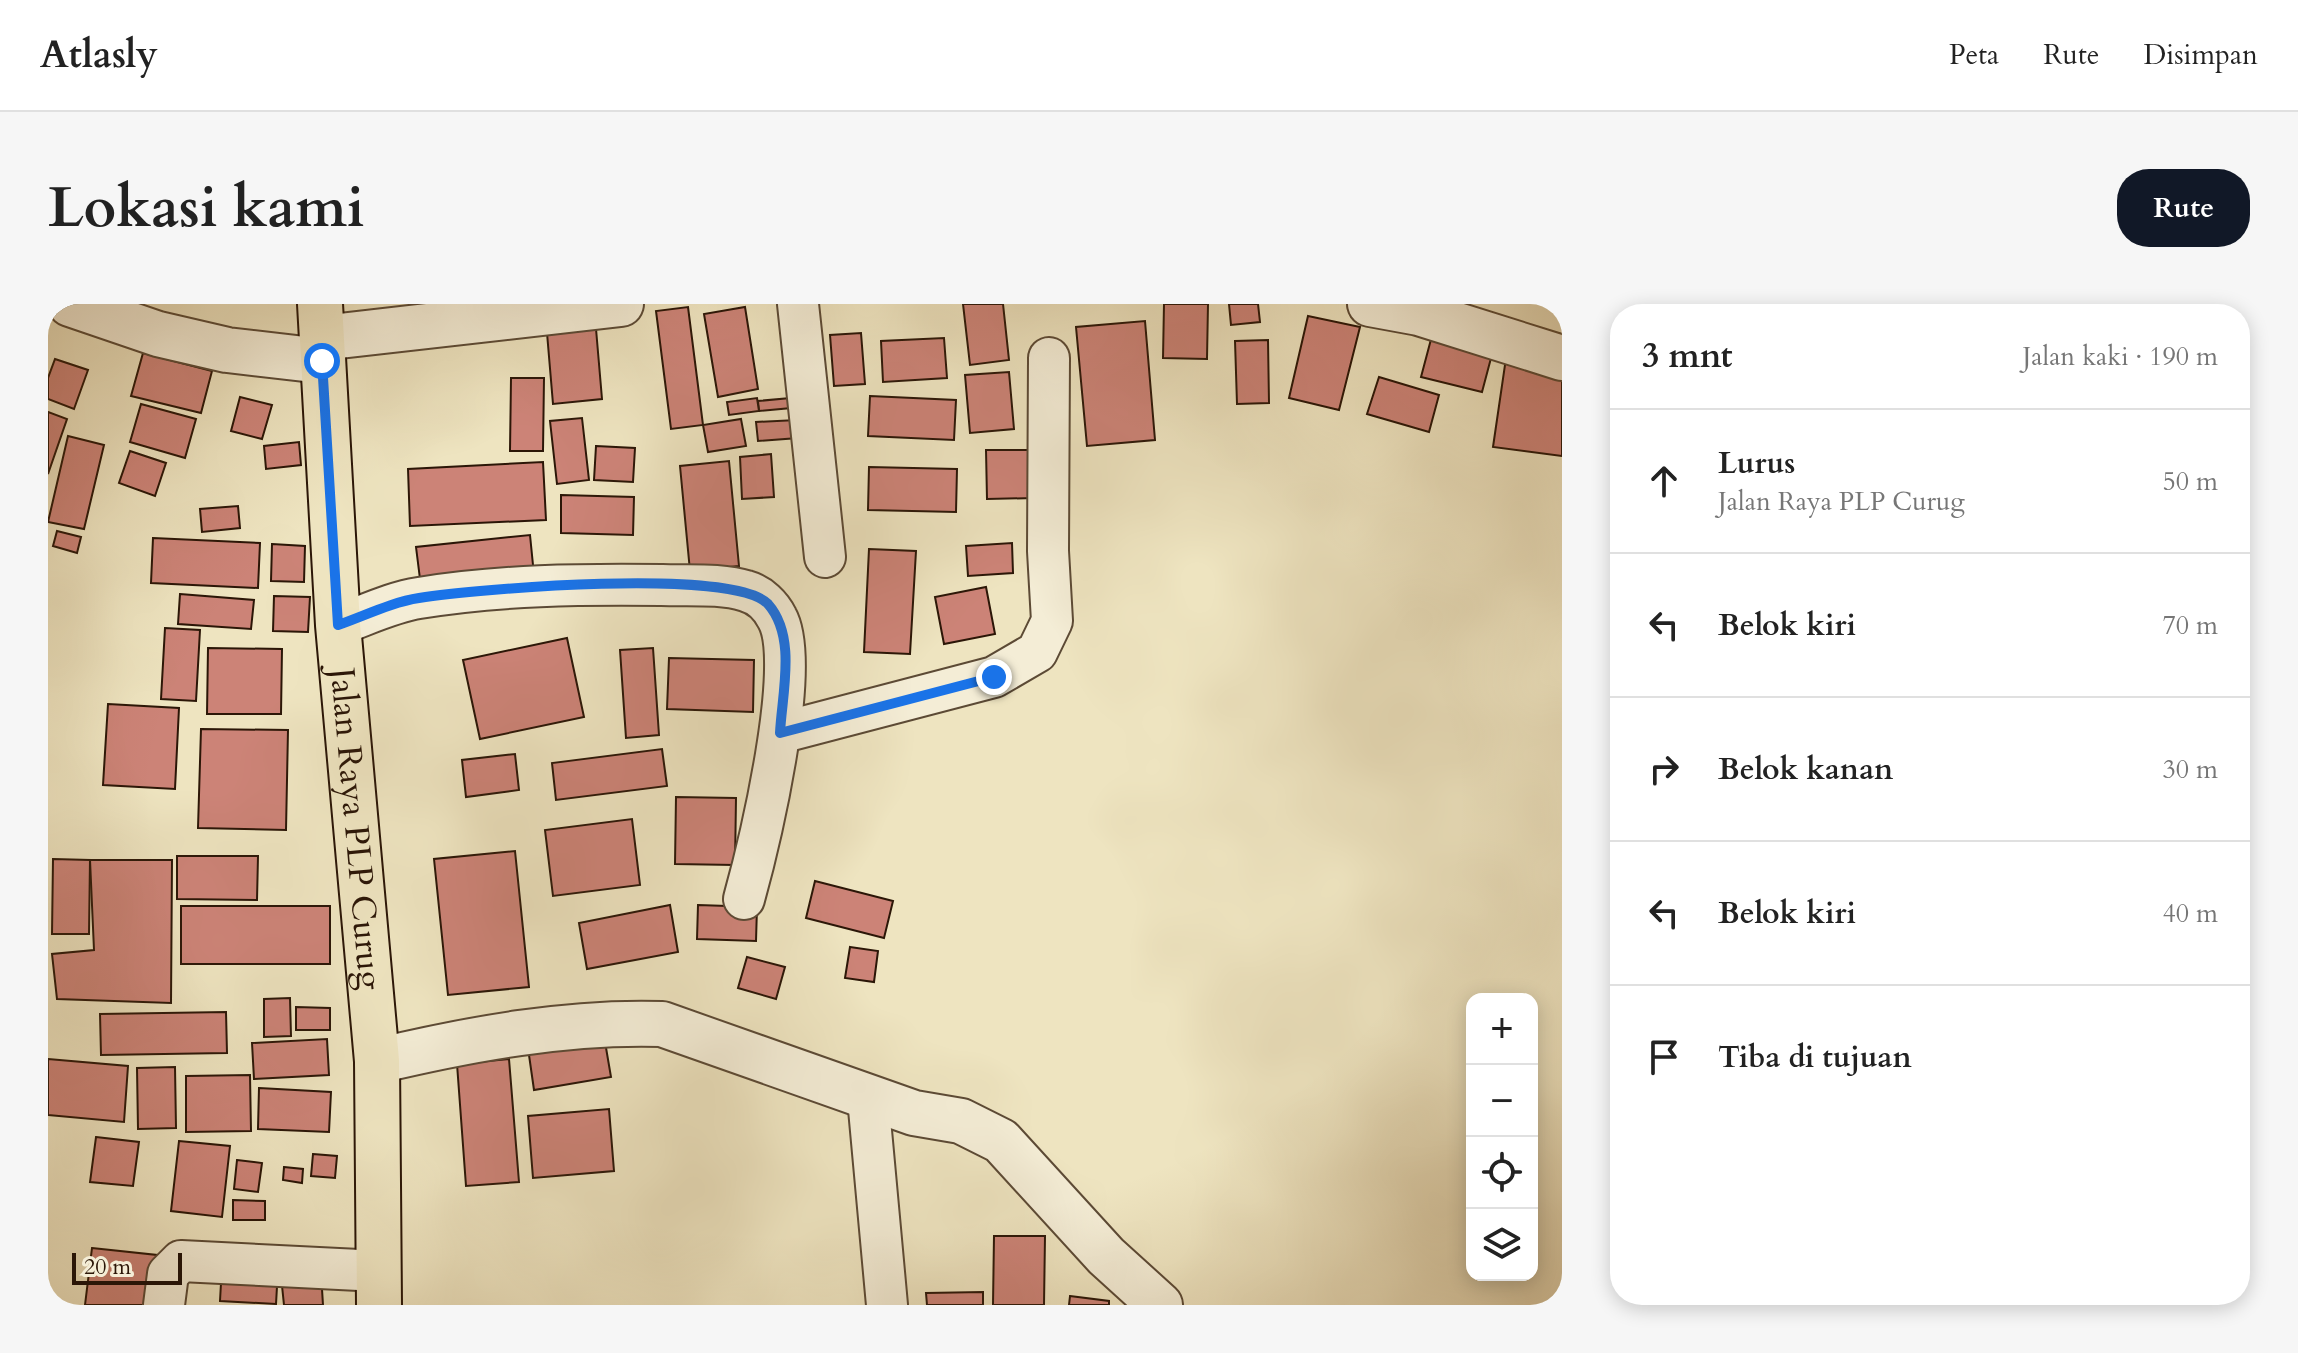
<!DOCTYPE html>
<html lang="id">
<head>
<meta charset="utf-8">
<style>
	:root { --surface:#fff; --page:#f6f6f6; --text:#222; --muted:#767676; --line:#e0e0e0; --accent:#111827 }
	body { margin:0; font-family:Cardo,serif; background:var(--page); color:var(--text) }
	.controls { position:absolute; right:24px; bottom:24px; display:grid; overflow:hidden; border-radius:16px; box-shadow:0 4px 20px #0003 }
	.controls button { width:72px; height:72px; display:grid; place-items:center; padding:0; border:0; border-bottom:2px solid var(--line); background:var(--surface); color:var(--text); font:40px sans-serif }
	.scale { position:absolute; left:24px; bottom:20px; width:110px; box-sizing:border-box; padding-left:8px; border:4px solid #2b1607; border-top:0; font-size:22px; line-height:28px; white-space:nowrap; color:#2b1607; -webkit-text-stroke:6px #f4edd6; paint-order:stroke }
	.stop { position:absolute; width:24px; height:24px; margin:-18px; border:6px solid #1a73e8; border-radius:50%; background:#fff }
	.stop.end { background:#1a73e8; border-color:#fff; box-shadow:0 2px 8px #0008 }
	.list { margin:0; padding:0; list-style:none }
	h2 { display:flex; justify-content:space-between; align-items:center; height:104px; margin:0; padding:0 32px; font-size:34px }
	h2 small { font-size:26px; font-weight:400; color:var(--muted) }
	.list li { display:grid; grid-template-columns:52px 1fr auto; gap:24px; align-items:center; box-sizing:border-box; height:144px; padding:0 32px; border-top:2px solid var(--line) }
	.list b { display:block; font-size:30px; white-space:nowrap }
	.list p { margin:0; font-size:26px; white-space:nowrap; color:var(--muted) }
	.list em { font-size:26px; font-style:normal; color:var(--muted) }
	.icon { flex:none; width:44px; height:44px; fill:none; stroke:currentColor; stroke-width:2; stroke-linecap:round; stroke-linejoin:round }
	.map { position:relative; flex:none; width:1514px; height:1001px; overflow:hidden; border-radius:32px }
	header { display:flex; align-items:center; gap:48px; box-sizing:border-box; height:112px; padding:0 40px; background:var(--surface); border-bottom:2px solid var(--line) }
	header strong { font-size:38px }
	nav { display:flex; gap:44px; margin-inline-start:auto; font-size:28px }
	.intro { display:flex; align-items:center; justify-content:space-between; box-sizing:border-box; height:192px; padding:0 48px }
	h1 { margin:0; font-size:56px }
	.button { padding:20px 36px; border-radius:32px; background:var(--accent); color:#fff; font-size:28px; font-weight:700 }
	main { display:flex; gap:48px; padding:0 48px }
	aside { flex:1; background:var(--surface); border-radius:32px; box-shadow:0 4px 20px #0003 }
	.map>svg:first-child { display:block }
</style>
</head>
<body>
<header>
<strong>Atlasly</strong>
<nav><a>Peta</a><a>Rute</a><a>Disimpan</a></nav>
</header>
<div class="intro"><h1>Lokasi kami</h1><a class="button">Rute</a></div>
<main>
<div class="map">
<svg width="1514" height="1001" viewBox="0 0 1514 1001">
	<rect width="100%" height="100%" fill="#eee4c0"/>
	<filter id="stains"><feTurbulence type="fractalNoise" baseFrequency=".0025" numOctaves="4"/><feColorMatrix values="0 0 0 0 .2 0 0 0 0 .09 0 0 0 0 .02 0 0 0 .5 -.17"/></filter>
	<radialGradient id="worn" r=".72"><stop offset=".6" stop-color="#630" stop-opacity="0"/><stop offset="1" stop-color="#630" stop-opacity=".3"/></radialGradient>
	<g fill="#cc8377" stroke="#2b1607" stroke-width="2">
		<polygon points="915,0 955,0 961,56 922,61"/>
		<polygon points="1116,0 1160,0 1159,55 1115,54"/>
		<polygon points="1181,0 1210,0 1212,18 1183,21"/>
		<polygon points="640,3 655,121 623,125 608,7"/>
		<polygon points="697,3 710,85 670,93 656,10"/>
		<polygon points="1260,12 1312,23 1291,106 1241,94"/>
		<polygon points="547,13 554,95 505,100 498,17"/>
		<polygon points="1097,17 1107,136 1039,142 1028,23"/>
		<polygon points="1386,24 1447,39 1434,88 1373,73"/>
		<polygon points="813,29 817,80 786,82 782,31"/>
		<polygon points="896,34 899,74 835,78 833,37"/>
		<polygon points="1220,36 1221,99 1189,100 1187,37"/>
		<polygon points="95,49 164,67 153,109 83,92"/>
		<polygon points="1458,54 1514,61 1514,152 1445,143"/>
		<polygon points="7,55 40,66 26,105 0,95 0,74"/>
		<polygon points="961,68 966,125 922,129 917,71"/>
		<polygon points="1331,73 1391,91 1381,128 1319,110"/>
		<polygon points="463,74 496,74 495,147 462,147"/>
		<polygon points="822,92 908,96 906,136 820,132"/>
		<polygon points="192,93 224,101 214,135 183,127"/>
		<polygon points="753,93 754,103 711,107 710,97"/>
		<polygon points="709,94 711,107 681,111 679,98"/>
		<polygon points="93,100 148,115 137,154 82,138"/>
		<polygon points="0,108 19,115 0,170"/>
		<polygon points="534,114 541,176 509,180 502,117"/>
		<polygon points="693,115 698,142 660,148 655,121"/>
		<polygon points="749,116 750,134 710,137 708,118"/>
		<polygon points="20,132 56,141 36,225 0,218"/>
		<polygon points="251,138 253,161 218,165 216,142"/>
		<polygon points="548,142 587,144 585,178 546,176"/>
		<polygon points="938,146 985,146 986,194 939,195"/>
		<polygon points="82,147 118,159 107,192 71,179"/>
		<polygon points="723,150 726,193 694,195 692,153"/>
		<polygon points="681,157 691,262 642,267 632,162"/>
		<polygon points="495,158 498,216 362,222 360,165"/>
		<polygon points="821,163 909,165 908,208 820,206"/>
		<polygon points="513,191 586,193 585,231 513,229"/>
		<polygon points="190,202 192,224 154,228 152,205"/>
		<polygon points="9,227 33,233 29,249 5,242"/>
		<polygon points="482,231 486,271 373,283 368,243"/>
		<polygon points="105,234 212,239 210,284 103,279"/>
		<polygon points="964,239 965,269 920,272 918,242"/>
		<polygon points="224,240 257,242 256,278 223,277"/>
		<polygon points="821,245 868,247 862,350 816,348"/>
		<polygon points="938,283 947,330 896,340 887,293"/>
		<polygon points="132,290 206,296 203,325 130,320"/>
		<polygon points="226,292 262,293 260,328 225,327"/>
		<polygon points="117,324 152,326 148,397 113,395"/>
		<polygon points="519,334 536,413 432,435 415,356"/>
		<polygon points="160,344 234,345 233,410 159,410"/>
		<polygon points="605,344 611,431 578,434 572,346"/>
		<polygon points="621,354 706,356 705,408 619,405"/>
		<polygon points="60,400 131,404 127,485 55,481"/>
		<polygon points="153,425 240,426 238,526 150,524"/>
		<polygon points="614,445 619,482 508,496 504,459"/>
		<polygon points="467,450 471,486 418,493 414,456"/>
		<polygon points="628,493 688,494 687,561 627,560"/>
		<polygon points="584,515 592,581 505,592 497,526"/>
		<polygon points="467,547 481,683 400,691 386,555"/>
		<polygon points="129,552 210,552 209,596 129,595"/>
		<polygon points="5,555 42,556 41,630 4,630"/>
		<polygon points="42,556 124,556 123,699 9,695 4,650 46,646"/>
		<polygon points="767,577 845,597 836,634 758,614"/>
		<polygon points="622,601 630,648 539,665 531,619"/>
		<polygon points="650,601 709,603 708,637 649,635"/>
		<rect x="133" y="602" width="149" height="58"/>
		<polygon points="802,643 830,647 826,678 797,674"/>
		<polygon points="699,653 737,663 728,695 690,684"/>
		<polygon points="242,694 243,732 216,733 216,695"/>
		<polygon points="248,703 282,704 282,726 248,726"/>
		<polygon points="178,708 179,749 53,751 52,710"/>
		<polygon points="556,732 563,773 486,786 480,744"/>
		<polygon points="279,735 281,771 206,775 204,739"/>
		<polygon points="0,755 80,762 76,818 0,811"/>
		<polygon points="461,755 471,878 418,882 409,760"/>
		<polygon points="127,763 128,824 90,825 89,764"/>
		<polygon points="202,771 203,827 138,828 138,772"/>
		<polygon points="211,784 283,788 281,828 210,825"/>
		<polygon points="561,805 566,867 485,874 480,812"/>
		<polygon points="48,833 91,838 85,882 42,878"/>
		<polygon points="131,837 182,842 174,913 123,907"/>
		<polygon points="265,850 289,852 287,874 263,872"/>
		<polygon points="189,856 214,859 210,888 186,885"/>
		<polygon points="236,863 255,865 254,879 235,876"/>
		<polygon points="185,896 217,897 217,916 185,916"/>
		<polygon points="946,932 997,932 996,1001 945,1001"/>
		<polygon points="44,944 109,951 103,1001 37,1001"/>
		<polygon points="174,961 230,965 228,1000 172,997"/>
		<polygon points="273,969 275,1001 236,1001 233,972"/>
		<polygon points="935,988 935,1001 879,1001 878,989"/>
		<polygon points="1022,992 1061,997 1061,1001 1021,1001"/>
	</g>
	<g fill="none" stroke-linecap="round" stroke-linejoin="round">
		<g stroke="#5c4a35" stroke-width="44">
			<g id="minor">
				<polyline points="750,0 777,253"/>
				<path d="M 290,321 C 316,312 344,298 371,294 C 451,281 532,280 614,281 C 640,282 673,279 698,287 C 712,291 723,302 729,314 C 755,360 711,541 696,595"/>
				<polyline points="732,429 946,373 989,348 1004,317 1000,247 1001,54"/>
				<polyline points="820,794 839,1001"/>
				<polyline points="116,1001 120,970 133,957 331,967"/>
			</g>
		</g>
		<g stroke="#5c4a35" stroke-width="48">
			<g id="tertiary">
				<polyline points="22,0 110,30 179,46 274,57"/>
				<polyline points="1322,0 1371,9 1514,54"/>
				<polyline points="274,34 573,0"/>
				<path d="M 329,757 C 422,735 519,717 614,720 L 866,809 L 913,817 L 953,837 L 1058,952 L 1112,1001"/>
			</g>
		</g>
		<g stroke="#2b1607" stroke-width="48">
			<g id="primary">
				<path id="s1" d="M 272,0 L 290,321 L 329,757 L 331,1001"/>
			</g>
		</g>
		<use href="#minor" stroke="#f4edd6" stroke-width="40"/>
		<use href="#tertiary" stroke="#f4edd6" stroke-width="44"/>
		<use href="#primary" stroke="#eee4c0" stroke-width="44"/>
	</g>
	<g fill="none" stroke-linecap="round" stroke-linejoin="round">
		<path stroke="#1a73e8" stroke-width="10" d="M 274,57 L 290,321 C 316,312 344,298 371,294 C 426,285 686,263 720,300 C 749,333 734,389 732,429 L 946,373"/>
	</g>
	<g text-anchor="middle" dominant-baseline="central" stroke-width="8" stroke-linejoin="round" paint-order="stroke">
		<g font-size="34" fill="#2b1607" stroke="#f4edd6">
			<text stroke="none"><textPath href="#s1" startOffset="526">Jalan Raya PLP Curug</textPath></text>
		</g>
	</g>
	<rect width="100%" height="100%" filter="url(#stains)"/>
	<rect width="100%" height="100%" fill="url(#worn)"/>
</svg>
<div class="controls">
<button>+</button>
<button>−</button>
<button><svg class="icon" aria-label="locate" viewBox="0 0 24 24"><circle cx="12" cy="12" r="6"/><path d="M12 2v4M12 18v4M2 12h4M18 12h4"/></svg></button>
<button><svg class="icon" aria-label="layers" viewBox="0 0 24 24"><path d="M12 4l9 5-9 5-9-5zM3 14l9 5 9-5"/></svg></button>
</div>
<div class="scale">20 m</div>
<div class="stop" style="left:274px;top:57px"></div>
<div class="stop end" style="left:946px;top:373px"></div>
</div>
<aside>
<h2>3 mnt<small>Jalan kaki · 190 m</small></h2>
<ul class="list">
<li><svg class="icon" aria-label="ahead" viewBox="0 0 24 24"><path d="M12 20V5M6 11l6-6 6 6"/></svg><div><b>Lurus</b><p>Jalan Raya PLP Curug</p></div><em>50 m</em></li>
<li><svg class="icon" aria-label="left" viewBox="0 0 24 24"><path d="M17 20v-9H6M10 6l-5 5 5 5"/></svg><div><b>Belok kiri</b></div><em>70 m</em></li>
<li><svg class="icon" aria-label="right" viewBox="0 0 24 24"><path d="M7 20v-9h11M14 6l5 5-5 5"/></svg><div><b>Belok kanan</b></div><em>30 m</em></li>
<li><svg class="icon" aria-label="left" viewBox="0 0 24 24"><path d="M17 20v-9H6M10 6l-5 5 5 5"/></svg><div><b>Belok kiri</b></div><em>40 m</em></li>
<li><svg class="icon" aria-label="arrive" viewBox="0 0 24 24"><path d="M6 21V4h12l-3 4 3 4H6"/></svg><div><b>Tiba di tujuan</b></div></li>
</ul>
</aside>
</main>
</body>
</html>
